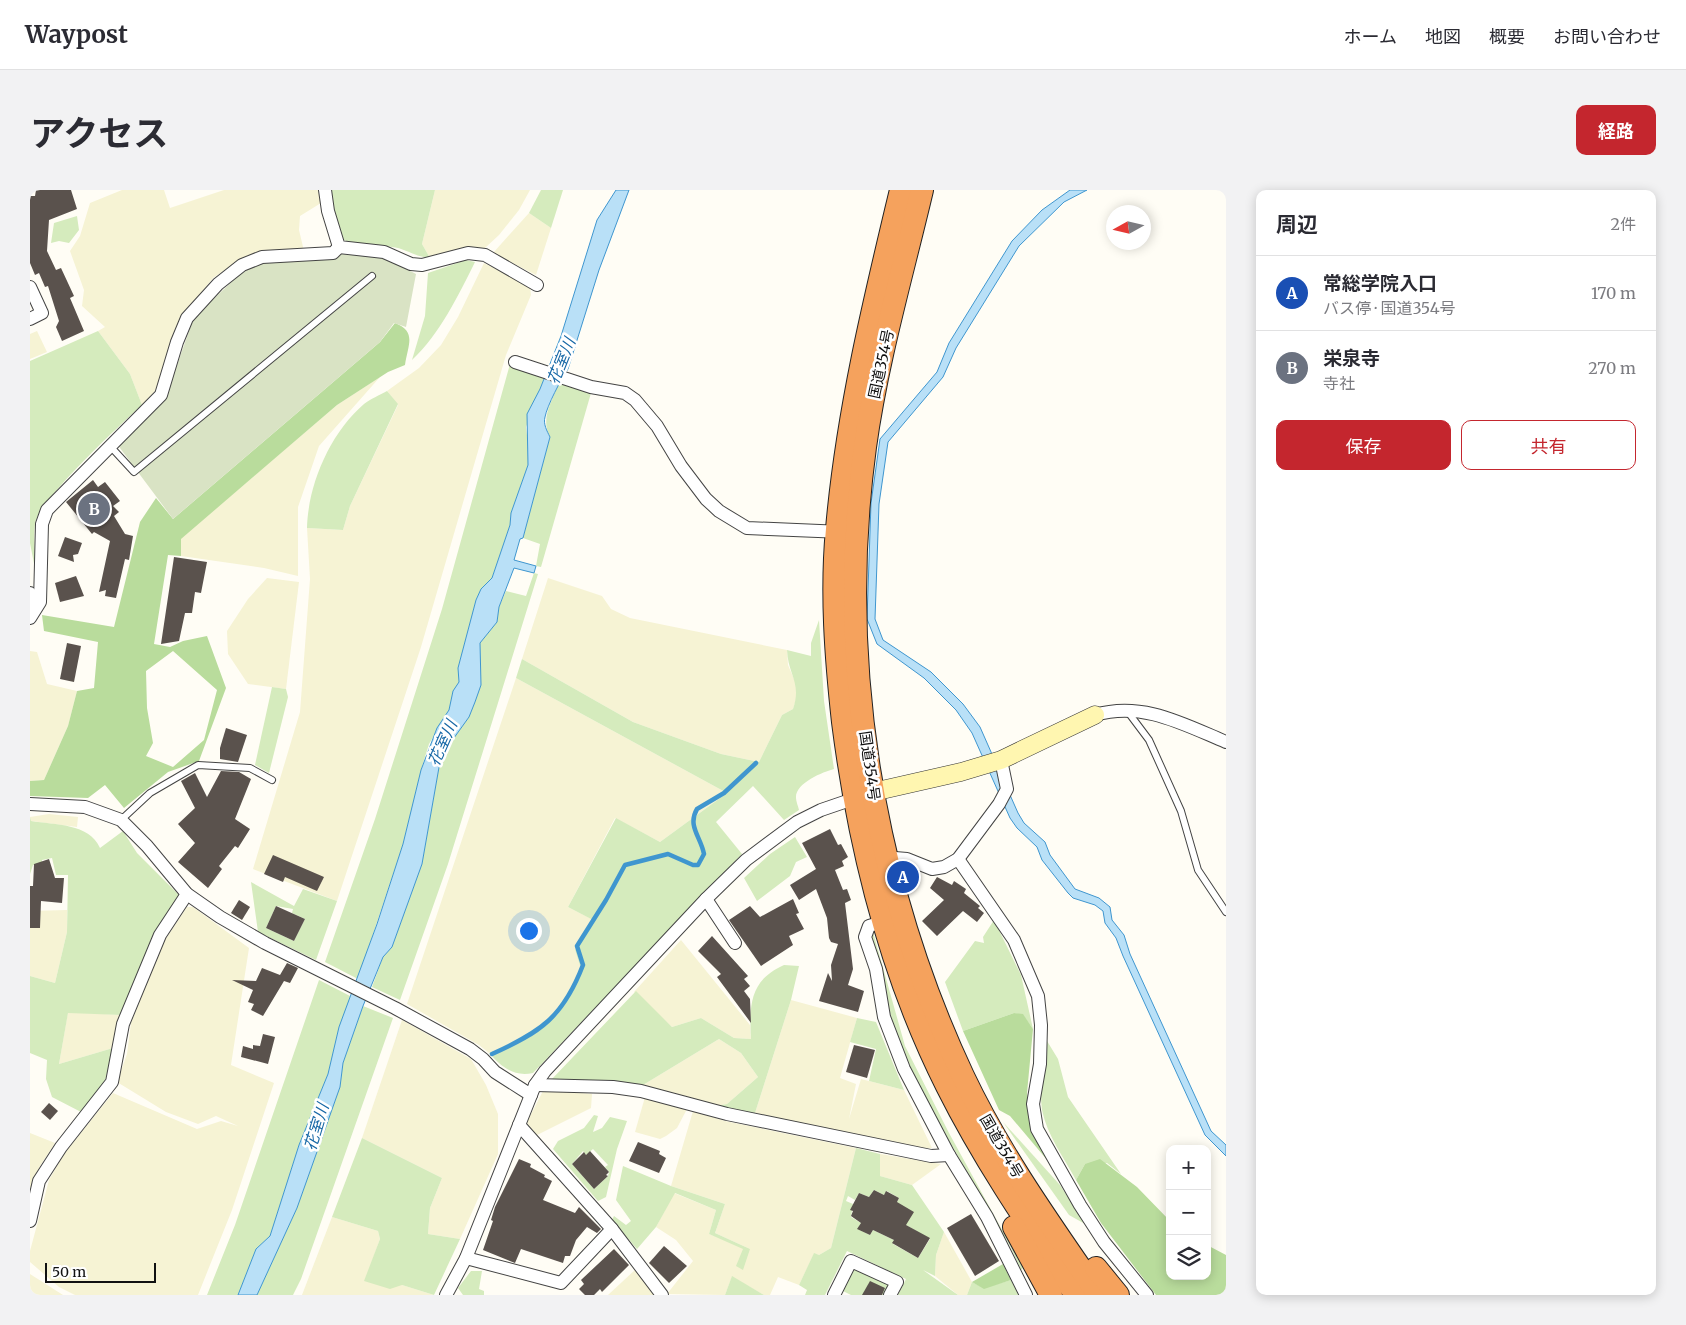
<!DOCTYPE html>
<html lang="ja">
<head>
<meta charset="utf-8">
<style>
	:root { --surface:#fff; --page:#f2f2f3; --text:#2b2b33; --muted:#7c7c81; --line:#e1e1e2; --accent:#c4262e }
	body { margin:0; font-family:Merriweather,"Noto Sans JP",serif; background:var(--page); color:var(--text) }
	.controls { position:absolute; right:15px; bottom:15px; display:grid; overflow:hidden; border-radius:10px; box-shadow:0 2px 12px #0003 }
	.controls button { width:45px; height:45px; display:grid; place-items:center; padding:0; border:0; border-bottom:1px solid var(--line); background:var(--surface); color:var(--text); font:25px sans-serif }
	.compass { position:absolute; left:1076px; top:15px; width:45px; height:45px; border-radius:50%; background:var(--surface); box-shadow:0 2px 12px #0003; rotate:262deg }
	.scale { position:absolute; left:15px; bottom:12px; width:111px; box-sizing:border-box; padding-left:5px; border:2px solid #111; border-top:0; font-size:14px; line-height:18px; white-space:nowrap; color:#111; -webkit-text-stroke:4px #fff; paint-order:stroke }
	.you { position:absolute; left:498px; top:740px; width:18px; height:18px; margin:-12px; border:4px solid #fff; border-radius:50%; background:#1a73e8; box-shadow:0 0 0 8px #1a73e833 }
	.badge { display:grid; place-items:center; width:32px; height:32px; border-radius:50%; background:var(--accent); color:#fff; font-size:16px; font-weight:700 }
	.pin { position:absolute; translate:-50% -50%; border:2px solid #fff; box-shadow:0 1px 5px #0006 }
	.list { margin:0; padding:0; list-style:none }
	h2 { display:flex; justify-content:space-between; align-items:center; height:65px; margin:0; padding:0 20px; font-size:21px }
	h2 small { font-size:16px; font-weight:400; color:var(--muted) }
	.list li { display:grid; grid-template-columns:32px 1fr auto; gap:15px; align-items:center; box-sizing:border-box; height:75px; padding:0 20px; border-top:1px solid var(--line) }
	.list b { display:block; font-size:19px; white-space:nowrap }
	.list p { margin:0; font-size:16px; white-space:nowrap; color:var(--muted) }
	.list em { font-size:16px; font-style:normal; color:var(--muted) }
	.actions { display:flex; gap:10px; padding:15px 20px }
	.actions a { flex:1; padding:11px 0; border:1px solid var(--accent); border-radius:10px; text-align:center; font-size:18px; color:var(--accent) }
	.actions .main { background:var(--accent); color:#fff }
	.icon { flex:none; width:28px; height:28px; fill:none; stroke:currentColor; stroke-width:2; stroke-linecap:round; stroke-linejoin:round }
	.map { position:relative; flex:none; width:1196px; height:1105px; overflow:hidden; border-radius:10px }
	header { display:flex; align-items:center; gap:30px; box-sizing:border-box; height:70px; padding:0 25px; background:var(--surface); border-bottom:1px solid var(--line) }
	header strong { font-size:24px }
	nav { display:flex; gap:28px; margin-inline-start:auto; font-size:18px }
	.intro { display:flex; align-items:center; justify-content:space-between; box-sizing:border-box; height:120px; padding:0 30px }
	h1 { margin:0; font-size:35px }
	.button { padding:12px 22px; border-radius:10px; background:var(--accent); color:#fff; font-size:18px; font-weight:700 }
	main { display:flex; gap:30px; padding:0 30px }
	aside { flex:1; background:var(--surface); border-radius:10px; box-shadow:0 2px 12px #0003 }
	.map>svg:first-child { display:block }
</style>
</head>
<body>
<header>
<strong>Waypost</strong>
<nav><a>ホーム</a><a>地図</a><a>概要</a><a>お問い合わせ</a></nav>
</header>
<div class="intro"><h1>アクセス</h1><a class="button">経路</a></div>
<main>
<div class="map">
<svg width="1196" height="1105" viewBox="0 0 1196 1105">
	<rect width="100%" height="100%" fill="#fffdf5"/>
	<g fill="#f6f3d4">
		<polygon points="92,0 134,0 140,18 194,0 290,0 291,13 270,26 269,40 274,61 207,72 183,88 156,122 125,201 112,215 100,184 68,141 75,137 52,116 54,100 40,61 50,46 60,13"/>
		<polygon points="405,0 500,0 489,20 469,45 455,58 400,68 392,54"/>
		<polygon points="499,23 521,38 506,85 463,63"/>
		<polygon points="454,73 500,96 501,105 476,165 391,457 307,711 223,679 270,522 280,389 277,338 313,340 320,316 368,215 357,201 389,178 411,155 428,127"/>
		<polygon points="7,141 17,162 0,169 0,144"/>
		<polygon points="350,187 289,256 268,317 268,386 234,378 151,366 150,349 307,215"/>
		<polygon points="237,388 269,392 256,499 218,494 198,464 197,441 218,409"/>
		<polygon points="518,388 572,406 581,419 600,428 757,460 758,475 767,496 767,507 763,519 752,525 729,572 691,564 603,532 492,469"/>
		<polygon points="0,461 7,462 17,494 47,501 38,536 14,590 0,591"/>
		<polygon points="486,488 697,603 630,652 585,628 538,717 566,731 545,760 552,782 528,824 500,847 459,863 449,855 377,814"/>
		<polygon points="19,624 48,627 47,637 1,631 0,627"/>
		<polygon points="157,717 163,717 219,758 201,875 244,893 202,1020 168,1105 45,1105 29,1097 0,1072 0,1061 19,990 34,964 83,903 167,939 191,931 208,936 186,926 168,934 136,922 87,892 97,864 101,833 133,753"/>
		<polygon points="37,720 37,742 25,793 0,786 0,721"/>
		<polygon points="651,750 720,835 721,849 704,848 671,828 642,837 604,802"/>
		<polygon points="761,810 827,828 810,888 826,894 819,929 831,889 874,900 902,958 889,958 725,923"/>
		<polygon points="38,822 91,825 83,858 29,874"/>
		<polygon points="372,830 441,869 456,895 468,924 468,964 430,1049 398,1044 400,1018 412,988 332,948"/>
		<polygon points="689,849 711,863 728,887 697,914 686,916 613,895"/>
		<polygon points="514,899 562,904 561,918 507,945 500,940 497,932"/>
		<polygon points="615,907 657,919 647,938 636,946 630,949 605,942"/>
		<polygon points="663,921 695,931 826,958 801,1058 789,1065 784,1064 769,1095 748,1087 740,1105 734,1105 702,1087 695,1105 637,1104 663,1071 646,1050 626,1037 644,1003 686,1020 679,1044 720,1059 685,1043 695,1014 641,996"/>
		<polygon points="0,943 25,953 10,976 2,997 0,997"/>
		<polygon points="850,964 911,974 882,995 850,986"/>
		<polygon points="302,1027 348,1041 350,1049 335,1091 372,1095 404,1105 272,1105"/>
		<polygon points="914,1042 942,1092 937,1105 928,1105 905,1086 906,1065"/>
		<polygon points="606,1079 625,1105 578,1105"/>
		<polygon points="0,1084 33,1105 0,1105"/>
	</g>
	<g fill="#d5ebbd" fill-rule="evenodd">
		<path d="M 300,0 L 405,0 L 392,54 L 400,68 C 385,67 375,58 362,57 C 344,54 328,56 311,49 L 302,19 Z"/>
		<polygon points="511,0 533,0 521,38 499,23"/>
		<polygon points="47,26 49,40 39,53 29,51 21,53 24,33"/>
		<path d="M 436,70 L 445,72 C 428,106 410,144 382,170 L 395,126 L 398,83 Z"/>
		<path d="M 68,141 L 100,184 L 112,215 C 91,234 8,311 5,334 C 3,350 6,368 6,384 L 0,353 L 0,171 Z"/>
		<polygon points="480,174 515,186 496,237 499,262 498,275 481,323 480,335 462,388 451,399 446,410 428,478 429,492 423,501 419,520 399,554 391,580 373,654 328,789 295,772 345,629 412,419"/>
		<path d="M 529,193 L 561,203 L 511,377 L 506,376 L 510,354 L 493,348 L 520,247 C 510,228 522,212 529,193 Z"/>
		<path d="M 357,201 L 368,214 L 320,316 L 313,340 L 277,338 C 278,295 300,243 334,214 C 340,209 350,205 357,201 Z"/>
		<polygon points="504,383 508,384 418,674 370,810 342,797 353,767 362,757 392,674 411,566 439,527 445,512 451,495 450,453 467,432 469,417 476,401 496,406"/>
		<path d="M 789,430 L 794,511 L 804,579 C 793,582 765,593 766,608 C 766,611 768,616 769,620 L 754,630 L 723,596 L 686,632 L 712,664 L 503,883 C 483,887 472,877 459,863 L 500,847 L 528,824 L 552,782 L 545,760 L 565,731 L 538,717 L 586,628 L 630,652 L 697,603 L 486,488 L 492,469 L 603,532 L 691,564 L 729,572 L 752,525 L 763,519 C 772,493 758,485 757,460 L 781,466 L 781,453 Z"/>
		<polygon points="242,497 256,499 258,507 239,583 225,575"/>
		<path d="M 0,627 L 1,631 C 25,635 59,633 70,658 L 93,641 L 107,663 L 150,706 L 126,739 L 91,825 L 38,823 L 29,874 L 83,858 L 75,891 L 51,922 L 22,907 L 16,889 L 17,870 L 0,863 L 0,786 L 25,793 L 37,742 L 38,685 L 26,685 L 22,668 L 12,670 L 12,675 L 3,675 L 0,684 Z"/>
		<polygon points="765,647 777,667 766,672 760,686 727,711 714,688 740,664"/>
		<path d="M 221,692 L 264,716 L 273,699 L 307,711 L 286,770 L 228,742 ZM 246,716 L 263,719 L 262,723 L 275,729 L 264,751 L 236,738 Z"/>
		<polygon points="964,730 991,785 1003,839 993,825 984,823 933,841 915,792 945,751 954,753 953,747"/>
		<polygon points="843,742 875,856 919,943 993,1078 991,1080 981,1058 899,916 883,883 865,842 841,747"/>
		<path d="M 754,775 L 769,776 L 761,810 L 725,923 L 686,916 L 697,914 L 728,887 L 711,863 L 689,849 L 613,895 L 522,889 L 606,801 L 642,837 L 671,828 L 704,848 L 721,849 C 719,815 720,790 754,775 Z"/>
		<polygon points="289,790 322,807 309,837 298,884 269,955 240,1046 226,1059 208,1105 177,1105 205,1035"/>
		<polygon points="333,816 363,828 271,1089 263,1105 227,1105 267,1018 310,897 313,873"/>
		<polygon points="827,828 846,832 874,900 839,891 846,859 820,852"/>
		<path d="M 1017,851 L 1028,869 L 1038,907 L 1091,984 L 1077,973 L 1055,974 L 1046,990 C 1034,968 1017,945 1012,920 C 1009,900 1014,871 1017,851 Z"/>
		<path d="M 564,925 L 568,926 L 563,942 L 572,938 L 580,927 L 597,931 L 587,959 L 576,1007 L 568,1011 L 523,959 L 528,951 L 554,938 ZM 563,959 L 578,975 L 575,977 L 579,982 L 578,986 L 564,999 L 542,974 L 553,961 L 556,965 Z"/>
		<polygon points="973,932 1030,995 1055,1034 1039,1025"/>
		<polygon points="332,948 412,988 400,1018 398,1044 430,1049 404,1105 372,1095 360,1099 334,1091 350,1049 348,1041 302,1027"/>
		<path d="M 826,958 L 850,964 L 850,986 L 882,995 L 914,1042 L 906,1065 L 905,1086 L 893,1080 L 928,1105 L 868,1105 L 876,1089 L 817,1061 L 795,1105 L 775,1105 L 777,1100 L 769,1095 L 784,1063 L 789,1065 L 801,1058 ZM 844,1000 L 854,1005 L 857,1001 L 869,1008 L 867,1012 L 876,1035 L 900,1049 L 888,1068 L 863,1054 L 864,1050 L 843,1040 L 840,1045 L 828,1039 L 831,1033 L 821,1027 L 823,1014 L 816,1011 L 818,1006 L 825,1010 L 829,1003 L 839,1007 Z"/>
		<polygon points="593,976 641,996 695,1014 685,1043 720,1059 713,1080 706,1076 713,1059 679,1044 686,1020 645,1003 626,1037 607,1059 582,1030 584,1026 596,1035 601,1031 586,1010"/>
		<polygon points="824,1079 860,1094 854,1105 821,1105 813,1101"/>
		<polygon points="441,1081 452,1081 449,1099 454,1101 454,1105 433,1105 428,1098"/>
		<polygon points="702,1086 734,1105 695,1105"/>
		<polygon points="981,1090 990,1105 937,1105 942,1092 954,1098"/>
	</g>
	<g fill="#b9dc9c" fill-rule="evenodd">
		<path d="M 365,133 C 387,142 378,154 375,175 L 358,182 L 307,215 L 151,349 L 151,366 L 138,365 L 124,454 L 140,457 L 153,451 L 177,446 L 196,498 L 169,571 L 138,582 L 94,618 L 75,595 L 58,608 L 0,606 L 0,591 L 14,590 L 38,536 L 47,501 L 64,498 L 68,452 L 14,441 L 12,425 L 84,437 L 110,332 L 126,308 L 143,329 L 350,152 ZM 143,461 L 187,500 L 174,550 L 143,577 L 116,566 L 123,553 L 117,518 L 116,481 Z"/>
		<polygon points="984,823 993,824 1003,839 997,903 1002,939 1023,977 980,926 969,920 933,841"/>
		<polygon points="1070,969 1107,997 1140,1031 1140,1086 1177,1086 1177,1055 1196,1065 1196,1105 1126,1105 1071,1033 1046,990 1055,974"/>
		<polygon points="973,1074 981,1090 954,1099 942,1092"/>
	</g>
	<polygon fill="#d9e3c4" points="312,64 353,67 386,84 376,137 364,133 350,152 143,329 87,254 135,209 164,127 208,86 229,72 302,69"/>
	<g fill="#b9e0f7" stroke="#3f96cf">
		<path d="M 586,0 L 599,0 L 569,80 L 538,179 C 531,189 517,216 515,227 C 513,234 517,241 520,247 L 493,348 L 490,349 L 484,370 L 506,376 L 504,383 L 484,378 L 469,417 L 467,432 L 450,453 L 451,495 L 445,512 L 439,527 L 411,566 L 392,674 L 362,757 L 353,767 L 333,816 L 313,873 L 310,897 L 267,1018 L 227,1105 L 208,1105 L 226,1059 L 240,1046 L 269,955 L 298,884 L 309,837 L 347,734 L 373,654 L 391,580 L 407,538 L 419,520 L 423,501 L 429,492 L 428,478 L 446,410 L 451,399 L 462,388 L 480,335 L 481,323 L 498,275 L 497,224 L 510,199 L 531,146 L 567,30 Z"/>
		<polygon points="1040,0 1057,0 1034,12 989,56 926,158 913,187 858,252 849,314 845,429 853,450 901,482 933,514 950,537 988,623 994,633 1015,652 1020,665 1045,699 1069,708 1080,717 1082,730 1094,745 1100,764 1181,941 1196,955 1196,966 1175,945 1093,766 1086,748 1075,733 1073,721 1065,715 1043,708 1038,703 1012,670 1007,657 987,638 980,628 942,543 926,520 894,488 847,454 837,429 841,313 850,249 907,182 919,153 982,51 1012,20"/>
	</g>
	<g fill="none" stroke-linecap="round" stroke-linejoin="round">
		<path stroke="#3f96cf" stroke-width="4.5" d="M 462,864 C 511,842 533,827 553,775 L 547,756 L 576,710 L 595,675 L 638,664 L 663,675 L 668,675 L 674,664 C 671,647 657,636 667,619 L 694,603 L 726,573"/>
	</g>
	<g fill="#5a524d">
		<polygon points="6,0 41,0 47,19 19,30 17,61 26,80 31,78 44,106 40,108 54,141 32,151 26,137 29,131 18,96 15,97 9,83 5,85 0,73 0,6 5,6"/>
		<polygon points="63,290 68,297 75,292 90,311 83,316 89,322 84,326 95,344 103,346 99,370 95,369 86,408 75,406 76,400 69,402 80,351 64,342 62,344 36,312"/>
		<polygon points="35,347 52,353 48,364 43,365 44,372 28,366"/>
		<polygon points="144,367 177,372 171,403 165,402 162,423 155,423 149,451 131,454"/>
		<polygon points="46,386 54,406 30,412 25,393"/>
		<polygon points="37,453 51,456 44,492 30,489"/>
		<polygon points="196,538 217,545 208,572 190,569 190,558"/>
		<polygon points="191,581 209,582 221,589 205,629 220,639 208,658 205,656 189,676 192,679 178,698 148,672 165,653 148,634 165,618 151,591 165,583 177,607"/>
		<polygon points="800,639 808,655 811,654 818,667 812,671 814,676 805,680 813,700 817,699 821,710 815,713 823,779 818,795 834,801 828,822 789,811 798,783 802,791 801,775 808,754 801,752 799,748 797,728 786,699 769,710 760,695 786,679 772,653"/>
		<polygon points="243,665 294,687 287,701 255,687 253,692 234,684"/>
		<polygon points="19,669 25,688 34,688 32,713 11,711 10,738 0,738 0,696 3,696 4,674"/>
		<polygon points="907,687 922,695 924,691 936,699 934,703 950,716 948,718 954,723 947,732 933,721 907,746 892,731 914,710 900,698"/>
		<polygon points="763,709 769,723 766,724 774,739 759,746 763,755 731,776 699,730 720,716 730,727"/>
		<polygon points="209,710 220,717 212,730 201,723"/>
		<polygon points="246,716 275,729 264,751 236,738"/>
		<polygon points="682,746 718,786 714,789 720,796 714,801 720,809 721,833 687,787 691,784 668,761"/>
		<polygon points="257,773 268,778 260,793 254,791 233,826 221,820 224,814 218,812 223,800 202,790 226,791 232,778 250,785"/>
		<polygon points="233,844 245,847 238,874 211,867 213,856 223,859 223,855 230,856"/>
		<polygon points="824,855 845,860 837,888 816,882"/>
		<polygon points="19,913 28,921 20,930 11,922"/>
		<polygon points="608,952 630,961 629,964 636,968 629,983 599,971"/>
		<polygon points="560,961 579,982 576,985 578,986 564,999 542,974 554,962 556,965"/>
		<polygon points="489,969 501,974 500,977 515,985 514,987 522,991 513,1010 545,1023 549,1017 571,1039 567,1043 557,1037 546,1050 540,1066 535,1066 533,1073 491,1059 485,1073 453,1060 463,1031 461,1030 465,1017"/>
		<polygon points="844,1000 854,1005 856,1001 869,1008 867,1012 884,1022 876,1035 900,1048 888,1068 862,1053 864,1050 843,1040 840,1045 827,1039 831,1033 821,1026 823,1021 820,1020 829,1003 839,1007"/>
		<polygon points="941,1024 969,1071 945,1086 917,1038"/>
		<polygon points="634,1056 657,1076 639,1093 619,1073"/>
		<polygon points="584,1059 599,1075 572,1102 570,1099 564,1105 555,1105 549,1099 554,1094 551,1090"/>
		<polygon points="840,1091 855,1098 852,1105 832,1105"/>
	</g>
	<g fill="none" stroke-linecap="round" stroke-linejoin="round">
		<g stroke="#444" stroke-width="8">
			<g id="lane">
				<polyline points="80,256 104,282 342,86"/>
				<polyline points="1098,522 1119,550 1151,621 1168,680 1196,722"/>
				<polyline points="91,630 120,603 168,575 220,578 242,590"/>
			</g>
		</g>
		<g stroke="#444" stroke-width="14">
			<g id="street">
				<polyline points="295,0 298,21 309,57 354,62 381,74 392,75 438,63 455,65 507,95"/>
				<polyline points="0,97 12,123 0,129"/>
				<polyline points="485,172 561,197 595,203 605,210 627,236 651,276 676,309 689,321 717,338 813,342"/>
				<polyline points="0,403 0,418"/>
				<polyline points="0,428 10,412 12,334 17,320 131,205 147,152 157,128 188,94 212,75 232,67 303,63 309,57"/>
				<path d="M 1065,525 C 1112,511 1153,534 1196,552"/>
				<polyline points="0,614 55,617 91,630 117,656 157,704 190,727 235,753 365,818 440,859 453,869 465,882 501,905"/>
				<polyline points="853,667 877,669 902,679 914,677 928,669 969,614 977,599 971,570"/>
				<polyline points="928,669 984,750 1008,806 1011,835 1010,874 1003,914 1007,939 1050,1015 1074,1052 1117,1105"/>
				<polyline points="676,709 705,753"/>
				<polyline points="859,730 839,736 835,747 846,779 854,827 874,879 919,965 957,1027 996,1105"/>
				<polyline points="505,895 583,897 611,901 697,924 901,966 919,965"/>
				<polyline points="489,935 582,1039 632,1105"/>
				<polyline points="0,1031 9,991 31,957 82,892 93,834 130,745 157,704"/>
				<polyline points="436,1068 531,1093 582,1039"/>
				<polyline points="416,1105 436,1068 505,895 515,881 676,709 716,670 767,632 791,620 829,607"/>
				<polyline points="804,1105 821,1071 867,1092 860,1105"/>
			</g>
		</g>
		<g stroke="#333" stroke-width="19">
			<polyline id="secondary" points="843,602 931,582 971,570 1065,525"/>
		</g>
		<g stroke="#222" stroke-width="24">
			<g id="highway">
				<path d="M 871,0 C 844,112 817,224 807,339 C 801,403 806,468 813,532 C 829,657 860,783 917,896 C 954,970 1000,1037 1046,1105"/>
				<path d="M 892,0 C 872,85 847,170 835,257 C 806,470 842,692 933,886 C 970,964 1020,1034 1069,1105"/>
				<polyline points="984,1037 1021,1105"/>
				<polyline points="1066,1078 1088,1105"/>
			</g>
		</g>
		<use href="#lane" stroke="#fff" stroke-width="6"/>
		<use href="#street" stroke="#fff" stroke-width="12"/>
		<use href="#secondary" stroke="#fff6b0" stroke-width="18"/>
		<use href="#highway" stroke="#f5a25d" stroke-width="22"/>
	</g>
	<g text-anchor="middle" dominant-baseline="central" stroke-width="5" stroke-linejoin="round" paint-order="stroke">
		<g font-size="15" fill="#111" stroke="#fff">
			<text transform="translate(851 174) rotate(-78)">国道354号</text>
			<text transform="translate(840 576) rotate(82)">国道354号</text>
			<text transform="translate(972 956) rotate(60)">国道354号</text>
		</g>
		<g font-size="16" font-style="italic" fill="#1768a6" stroke="#fff">
			<text transform="translate(531 171) rotate(-68)">花室川</text>
			<text transform="translate(412 553) rotate(-66)">花室川</text>
			<text transform="translate(286 937) rotate(-73)">花室川</text>
		</g>
	</g>
</svg>
<div class="controls">
<button>+</button>
<button>−</button>
<button><svg class="icon" aria-label="layers" viewBox="0 0 24 24"><path d="M12 4l9 5-9 5-9-5zM3 14l9 5 9-5"/></svg></button>
</div>
<svg class="compass" viewBox="-18 -18 36 36"><path d="M0-13l5 13h-10z" fill="#e53935"/><path d="M0 13l5-13h-10z" fill="#7c7c81"/></svg>
<div class="scale">50 m</div>
<div class="you"></div>
<div class="pin badge" style="left:873px;top:687px;background:#1a4fb4">A</div>
<div class="pin badge" style="left:64px;top:319px;background:#6b7280">B</div>
</div>
<aside>
<h2>周辺<small>2件</small></h2>
<ul class="list">
<li><span class="badge" style="background:#1a4fb4">A</span><div><b>常総学院入口</b><p>バス停 · 国道354号</p></div><em>170 m</em></li>
<li><span class="badge" style="background:#6b7280">B</span><div><b>栄泉寺</b><p>寺社</p></div><em>270 m</em></li>
</ul>
<div class="actions"><a class="main">保存</a><a>共有</a></div>
</aside>
</main>
</body>
</html>
